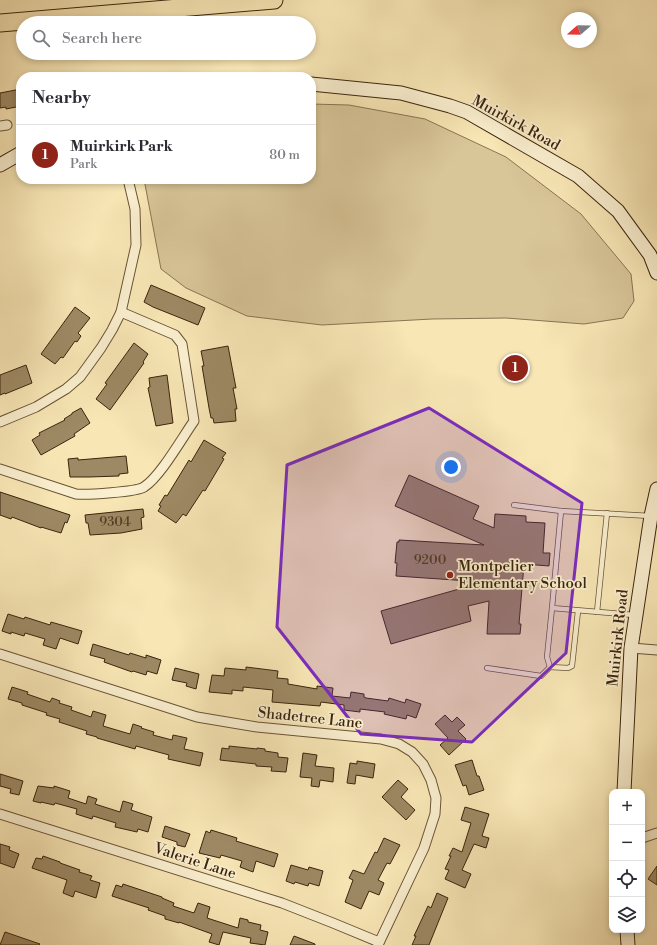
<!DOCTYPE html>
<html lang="en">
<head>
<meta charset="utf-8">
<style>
	:root { --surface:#fff; --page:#f7f7f7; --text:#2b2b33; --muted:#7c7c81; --line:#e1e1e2; --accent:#8f2418 }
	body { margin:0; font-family:"Libre Bodoni",serif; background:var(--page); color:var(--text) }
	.controls { position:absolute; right:12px; bottom:12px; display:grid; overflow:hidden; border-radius:8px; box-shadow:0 2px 6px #0003 }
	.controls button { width:36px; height:36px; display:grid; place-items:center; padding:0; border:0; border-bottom:1px solid var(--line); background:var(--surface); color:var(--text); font:20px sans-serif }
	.compass { position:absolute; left:561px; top:12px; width:36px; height:36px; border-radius:50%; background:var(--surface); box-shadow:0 2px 6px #0003; rotate:250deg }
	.you { position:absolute; left:451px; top:467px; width:14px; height:14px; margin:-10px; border:3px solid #fff; border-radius:50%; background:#1a73e8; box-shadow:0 0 0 6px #1a73e833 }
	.badge { display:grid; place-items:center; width:26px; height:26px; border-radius:50%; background:var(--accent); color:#fff; font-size:13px; font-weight:700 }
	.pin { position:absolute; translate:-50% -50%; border:2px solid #fff; box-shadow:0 1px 4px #0006 }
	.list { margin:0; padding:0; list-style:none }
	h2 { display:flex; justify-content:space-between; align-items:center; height:52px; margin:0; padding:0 16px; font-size:17px }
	h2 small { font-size:13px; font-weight:400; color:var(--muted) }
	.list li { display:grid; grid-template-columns:26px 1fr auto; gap:12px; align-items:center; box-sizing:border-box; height:60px; padding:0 16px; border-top:1px solid var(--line) }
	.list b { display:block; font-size:15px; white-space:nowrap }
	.list p { margin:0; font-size:13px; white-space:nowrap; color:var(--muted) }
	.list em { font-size:13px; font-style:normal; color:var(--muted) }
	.icon { flex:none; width:22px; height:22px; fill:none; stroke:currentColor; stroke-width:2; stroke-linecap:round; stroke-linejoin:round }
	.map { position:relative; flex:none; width:657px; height:945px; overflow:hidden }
	.search { position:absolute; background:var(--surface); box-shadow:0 2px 6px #0003; left:16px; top:16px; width:300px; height:44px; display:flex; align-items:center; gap:10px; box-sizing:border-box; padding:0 14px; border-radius:22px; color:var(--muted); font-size:15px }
	.panel { position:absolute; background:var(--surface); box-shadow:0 2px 6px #0003; left:16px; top:72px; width:300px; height:112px; border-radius:16px }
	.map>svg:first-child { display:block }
</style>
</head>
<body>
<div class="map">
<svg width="657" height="945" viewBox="0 0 657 945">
	<rect width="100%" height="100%" fill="#f8e6b5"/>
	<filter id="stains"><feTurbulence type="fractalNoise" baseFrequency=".005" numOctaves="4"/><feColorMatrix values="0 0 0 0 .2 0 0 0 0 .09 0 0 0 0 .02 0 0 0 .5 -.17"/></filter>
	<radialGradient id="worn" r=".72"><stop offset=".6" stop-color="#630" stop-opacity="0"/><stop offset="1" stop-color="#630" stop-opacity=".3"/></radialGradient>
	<polygon fill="#d8c598" stroke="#8a7452" points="311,104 349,105 425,119 506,157 581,214 631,274 634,301 623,318 584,324 506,318 432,319 322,325 247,316 186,288 161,269 144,179 311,179"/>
	<g fill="#9d8964" stroke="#3b240c">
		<polygon points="21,89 21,106 6,109 6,107 0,108 0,93"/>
		<polygon points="151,285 205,308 198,325 153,307 144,302"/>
		<polygon points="75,307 90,318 78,333 81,336 77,342 75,341 63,358 61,357 55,364 41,354"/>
		<polygon points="134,343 148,354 143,362 144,363 110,410 96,399 107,384 105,383"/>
		<polygon points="228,346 236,388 233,388 237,409 235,409 236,421 214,423 213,418 211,418 209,408 202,366 204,366 201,351"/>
		<polygon points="26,365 32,383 5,394 5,393 0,395 0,375"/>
		<polygon points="167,375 173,423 156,426 148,388 150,387 149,378"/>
		<polygon points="81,408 90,423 74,434 75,436 41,455 32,440 40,435 39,433 65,420 64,419 72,414 72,413"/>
		<polygon points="204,440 226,453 222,458 224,459 205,491 203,490 186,516 183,514 176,523 158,511 161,506 159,505 165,495 167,496 189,460 191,462"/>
		<polygon points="126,456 128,473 119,474 119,476 89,477 70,477 68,459 78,458 78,460"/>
		<polygon points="409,475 479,506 473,519 494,528 495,514 526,516 526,522 545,523 543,553 550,553 549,566 524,564 519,624 521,624 520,634 487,634 489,601 468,606 471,621 391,644 381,611 484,582 396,576 397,563 395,563 397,542 399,542 399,540 484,545 395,506"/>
		<polygon points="0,492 70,515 67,523 65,522 61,533 41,527 41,528 12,517 11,519 0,515"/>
		<polygon points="143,509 144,517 141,518 142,529 121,533 90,535 88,523 86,523 85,515"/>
		<polygon points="8,614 24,619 25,617 50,625 51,622 82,631 78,644 60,638 56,649 43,645 45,639 25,633 24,636 11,632 11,634 2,631"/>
		<polygon points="93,644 129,655 130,653 146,658 146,655 161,660 157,674 147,671 146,675 133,671 132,672 104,662 105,659 90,655"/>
		<polygon points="246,667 278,671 277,678 288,679 288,684 317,689 317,686 333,688 332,696 350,698 351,692 364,694 364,697 366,698 388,701 389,698 405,703 406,699 421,704 416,718 407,715 406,719 384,714 385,712 360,709 360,712 344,710 344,705 321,702 320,706 272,702 273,690 243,687 243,691 232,690 232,694 209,692 212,675 224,676 225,668 246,670"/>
		<polygon points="175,668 199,674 196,689 186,686 187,683 172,680"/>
		<polygon points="12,687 28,692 27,694 50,702 52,698 60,701 59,703 72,707 71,710 91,717 93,711 106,715 103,726 130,734 133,724 142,727 141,728 154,732 153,735 172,740 173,735 187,738 184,749 203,753 200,766 168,759 169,755 136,746 135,749 97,738 97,737 86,734 87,731 59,722 60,719 46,715 47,713 22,705 22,703 8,699"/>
		<polygon points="445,715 452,722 457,717 465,725 458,731 466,739 449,755 440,745 448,738 435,724"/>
		<polygon points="229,746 257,749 257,748 265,749 265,751 278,753 278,757 288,758 286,772 271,771 272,767 256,766 256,764 220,760 222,748 229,749"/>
		<polygon points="303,753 317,755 315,766 334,768 333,782 320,780 319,787 311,786 312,778 300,777"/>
		<polygon points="472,760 477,776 479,776 484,790 469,795 466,785 463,786 455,765"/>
		<polygon points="357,761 375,764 373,778 356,775 355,784 347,783 350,763 357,764"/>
		<polygon points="0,774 23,781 19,795 10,793 11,789 0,786"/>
		<polygon points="398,780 408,789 401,797 415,810 406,820 382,797"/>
		<polygon points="38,786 54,788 54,786 70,791 68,798 86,804 88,796 97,799 95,804 120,812 123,801 133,804 131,810 152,817 148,832 138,829 137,832 115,827 116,823 93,816 92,819 76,814 77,809 55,803 54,805 41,802 41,803 33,801"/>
		<polygon points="465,807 489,814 482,836 489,838 486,848 474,844 462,870 471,874 465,888 445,879 449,870 445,869 451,856 449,856 453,848 462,852 471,823 461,820"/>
		<polygon points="165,826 190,834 185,847 177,845 177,842 162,837"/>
		<polygon points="211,830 237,838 236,841 278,854 274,867 256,861 253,872 240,867 242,861 221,855 220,858 199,853 206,831 210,833"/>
		<polygon points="384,838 400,845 390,864 387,863 378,880 384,883 379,895 369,891 361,909 345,902 353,880 349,878 353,870 364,874 375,852 377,853"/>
		<polygon points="0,844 10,847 9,850 19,854 14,868 0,863"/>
		<polygon points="43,856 60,862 60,863 80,870 79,872 92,876 90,880 100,883 96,898 75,891 73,897 63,893 67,880 32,868 36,858 42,859"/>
		<polygon points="291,865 308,870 309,867 323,871 319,886 309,883 308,886 295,882 294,884 286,881"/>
		<polygon points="657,866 657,885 648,879"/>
		<polygon points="123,884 162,897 162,898 174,903 173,906 194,913 198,903 210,907 207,918 238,928 240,918 248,920 248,922 261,925 260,930 268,932 265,945 250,943 251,938 223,932 219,945 209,942 212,934 179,922 179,923 165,919 165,916 148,910 149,908 112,896 116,885 122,887"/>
		<polygon points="437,893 448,898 429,945 412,945 416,936 414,936 428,906 431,908"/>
		<polygon points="5,932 40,944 39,945 0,945"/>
		<polygon points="294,936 315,944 315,945 290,945"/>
	</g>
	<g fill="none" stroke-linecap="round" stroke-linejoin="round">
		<g stroke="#6a5436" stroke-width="6">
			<g id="service">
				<polyline points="514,505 561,511"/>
				<polyline points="552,608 547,657 550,667 568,668 572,666 578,611"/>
				<polyline points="597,612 607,513"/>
				<polyline points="634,615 552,608 561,511 651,516"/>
				<polyline points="487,668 541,676 550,667"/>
			</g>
		</g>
		<g stroke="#6a5436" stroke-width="11">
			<g id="minor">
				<polyline points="0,126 7,125"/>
				<polyline points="0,422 36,407 66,389 80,377 101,348 112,330 121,312 136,245 135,209 128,179"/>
				<path d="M 0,469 L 76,494 C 86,495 137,492 144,487 C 160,477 182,438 194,421 L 182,344 L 175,335 L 121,312"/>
				<polyline points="631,648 657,650"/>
				<polyline points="0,654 197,717 257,727 381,739 399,744 412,752 423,764 431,780 436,798 435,814 424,848 378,945"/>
				<polyline points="0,814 282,903 333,923 379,942"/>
				<polyline points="642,838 657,833"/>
			</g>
		</g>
		<g stroke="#3b240c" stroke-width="15">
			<g id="secondary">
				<polyline points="311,84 401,93 450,106 467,112 578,176 618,211 650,255 657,273"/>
				<polyline points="0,165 21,153"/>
				<polyline points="624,792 631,648 651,516 657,489"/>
				<polyline points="627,930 628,945"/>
			</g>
		</g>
		<g stroke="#3b240c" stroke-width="19">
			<polyline id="motorway" points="0,23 274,0"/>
		</g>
		<use href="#service" stroke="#faefcf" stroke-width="4.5"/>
		<use href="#minor" stroke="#faefcf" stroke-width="9"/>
		<use href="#secondary" stroke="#faefcf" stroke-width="13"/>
		<use href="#motorway" stroke="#f8e6b5" stroke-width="17"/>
	</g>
	<path fill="#7b2cbf" fill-opacity="0.2" stroke="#7b2cbf" stroke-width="3" stroke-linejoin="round" d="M 429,408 L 582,503 L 566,653 L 472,742 L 361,734 L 277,627 L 287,465 Z"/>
	<circle fill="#8f2418" stroke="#faefcf" stroke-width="1.5" cx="450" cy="575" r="4"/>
	<g text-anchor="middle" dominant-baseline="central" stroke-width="3.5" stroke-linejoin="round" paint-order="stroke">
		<g font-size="13" fill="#543d22">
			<text x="115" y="522">9304</text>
			<text x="430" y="560">9200</text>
		</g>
		<g font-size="15" fill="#3b240c" stroke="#faefcf">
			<text transform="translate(516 123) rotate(29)">Muirkirk Road</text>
			<text transform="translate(618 638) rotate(-84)">Muirkirk Road</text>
			<text transform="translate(310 718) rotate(6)">Shadetree Lane</text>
			<text transform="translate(195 861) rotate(18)">Valerie Lane</text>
		</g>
		<g font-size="15" fill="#3b240c" stroke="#faefcf" text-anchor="start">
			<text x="458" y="566">Montpelier<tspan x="458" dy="17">Elementary School</tspan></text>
		</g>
	</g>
	<rect width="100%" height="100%" filter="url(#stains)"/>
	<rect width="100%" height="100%" fill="url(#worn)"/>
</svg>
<div class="controls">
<button>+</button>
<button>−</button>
<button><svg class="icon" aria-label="locate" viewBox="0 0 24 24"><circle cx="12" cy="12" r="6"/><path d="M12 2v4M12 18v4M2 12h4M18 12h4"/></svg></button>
<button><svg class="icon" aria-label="layers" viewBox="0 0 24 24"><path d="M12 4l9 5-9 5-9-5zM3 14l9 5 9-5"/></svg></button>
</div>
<svg class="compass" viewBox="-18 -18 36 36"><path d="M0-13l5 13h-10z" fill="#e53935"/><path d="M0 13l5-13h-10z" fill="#7c7c81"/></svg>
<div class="you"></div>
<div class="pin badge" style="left:515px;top:368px">1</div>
<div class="search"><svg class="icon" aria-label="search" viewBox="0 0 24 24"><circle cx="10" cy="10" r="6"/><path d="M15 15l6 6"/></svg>Search here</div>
<section class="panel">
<h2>Nearby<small></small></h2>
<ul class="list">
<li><span class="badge">1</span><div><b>Muirkirk Park</b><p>Park</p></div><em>80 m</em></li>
</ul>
</section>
</div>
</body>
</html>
